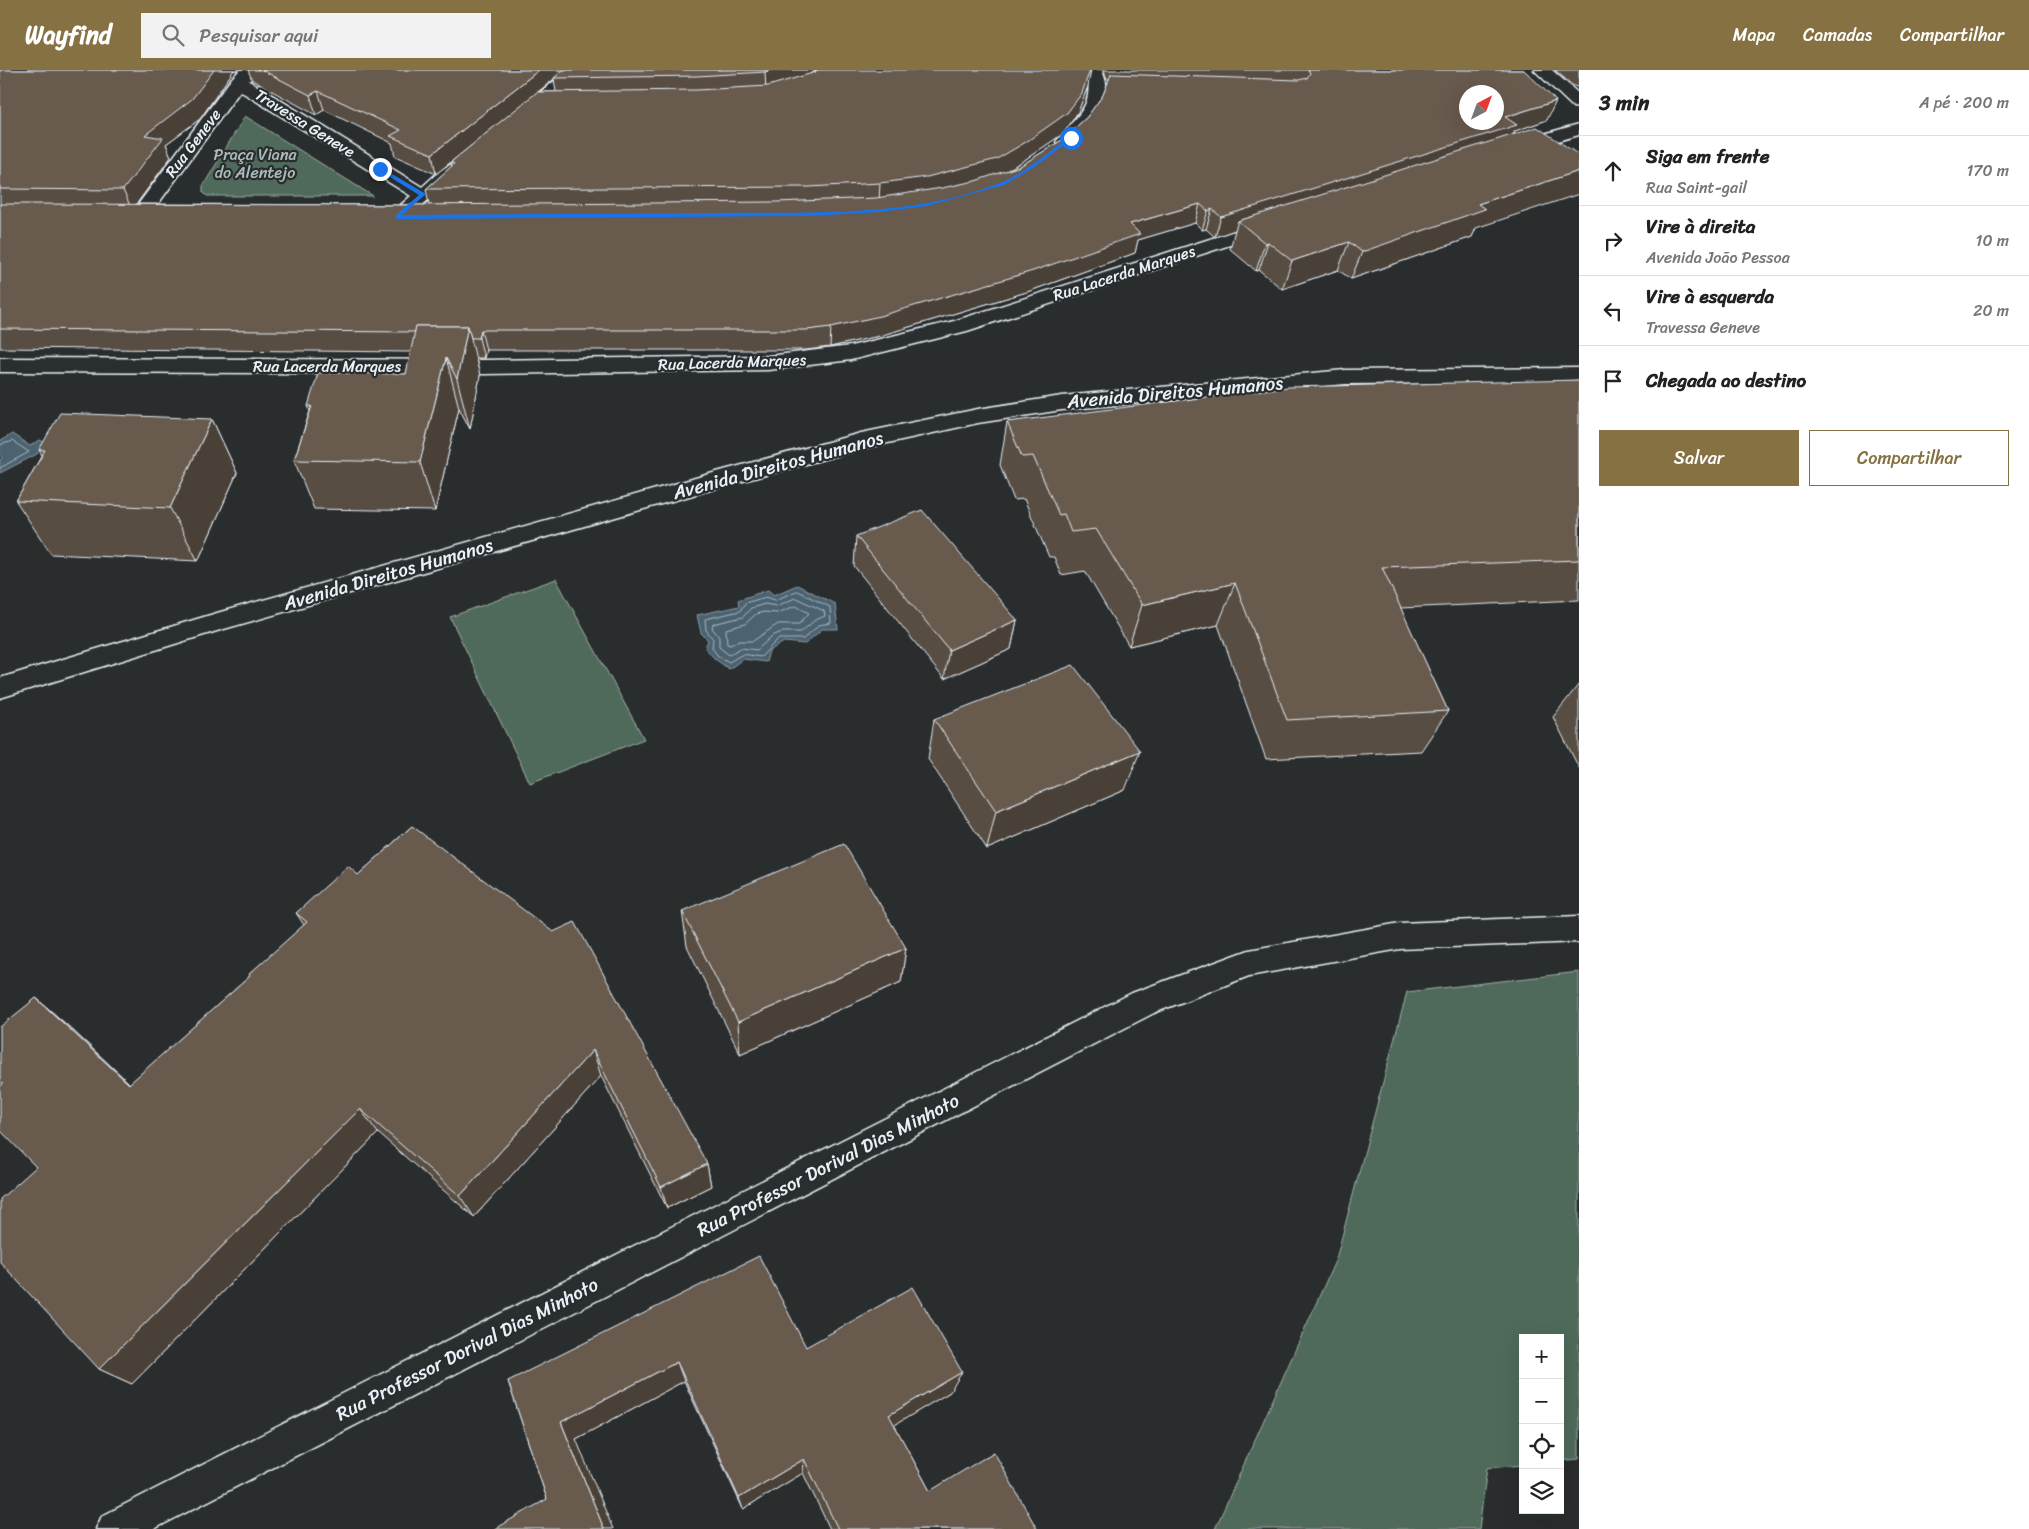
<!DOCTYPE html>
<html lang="pt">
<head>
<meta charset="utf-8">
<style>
	:root { --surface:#fff; --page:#f2f2f2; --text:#222; --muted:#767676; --line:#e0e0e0; --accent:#857141 }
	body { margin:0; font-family:Sriracha,sans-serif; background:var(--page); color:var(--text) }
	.controls { position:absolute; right:15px; bottom:15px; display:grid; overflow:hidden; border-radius:0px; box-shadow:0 5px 20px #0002 }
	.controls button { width:45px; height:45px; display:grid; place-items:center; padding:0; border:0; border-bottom:1px solid var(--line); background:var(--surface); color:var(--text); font:25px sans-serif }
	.compass { position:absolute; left:1459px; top:15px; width:45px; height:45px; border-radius:50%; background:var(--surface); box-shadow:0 5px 20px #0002; rotate:41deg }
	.stop { position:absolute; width:15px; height:15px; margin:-11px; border:4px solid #1a73e8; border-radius:50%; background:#fff }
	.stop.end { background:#1a73e8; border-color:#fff; box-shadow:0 1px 5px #0008 }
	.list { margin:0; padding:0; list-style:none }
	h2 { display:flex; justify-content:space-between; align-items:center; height:65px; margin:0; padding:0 20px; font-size:21px }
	h2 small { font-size:16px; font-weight:400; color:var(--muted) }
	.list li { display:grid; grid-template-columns:32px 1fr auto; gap:15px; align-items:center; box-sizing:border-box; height:70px; padding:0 20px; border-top:1px solid var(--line) }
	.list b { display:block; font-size:19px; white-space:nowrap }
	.list p { margin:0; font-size:16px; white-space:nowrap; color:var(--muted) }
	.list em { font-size:16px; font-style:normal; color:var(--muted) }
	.actions { display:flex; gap:10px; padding:15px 20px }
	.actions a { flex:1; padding:11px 0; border:1px solid var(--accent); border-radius:0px; text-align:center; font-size:18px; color:var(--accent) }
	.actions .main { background:var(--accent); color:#fff }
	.icon { flex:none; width:28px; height:28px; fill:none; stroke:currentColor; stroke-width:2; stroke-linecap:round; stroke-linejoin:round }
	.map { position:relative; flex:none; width:1579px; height:1459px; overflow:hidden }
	header { display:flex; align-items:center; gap:30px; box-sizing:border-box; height:70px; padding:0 25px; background:var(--accent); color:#fff }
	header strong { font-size:24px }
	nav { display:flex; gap:28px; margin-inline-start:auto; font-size:18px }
	.search { width:350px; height:45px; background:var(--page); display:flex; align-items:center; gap:12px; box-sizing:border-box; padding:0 18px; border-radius:0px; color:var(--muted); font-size:19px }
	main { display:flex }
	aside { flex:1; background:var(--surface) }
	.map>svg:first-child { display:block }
</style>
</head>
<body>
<header>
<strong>Wayfind</strong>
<div class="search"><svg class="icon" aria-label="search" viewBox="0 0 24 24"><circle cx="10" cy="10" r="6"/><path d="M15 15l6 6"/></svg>Pesquisar aqui</div>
<nav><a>Mapa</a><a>Camadas</a><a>Compartilhar</a></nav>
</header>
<main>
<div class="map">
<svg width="1579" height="1459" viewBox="0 0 1579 1459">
	<rect width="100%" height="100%" fill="#2a2d2e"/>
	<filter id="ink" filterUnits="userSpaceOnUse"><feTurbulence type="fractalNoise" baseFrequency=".02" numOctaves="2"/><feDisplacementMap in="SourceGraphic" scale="10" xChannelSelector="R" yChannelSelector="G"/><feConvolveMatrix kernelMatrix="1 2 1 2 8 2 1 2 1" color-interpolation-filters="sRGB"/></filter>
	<g filter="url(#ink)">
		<g fill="#506b5a" stroke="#9caea9">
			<polygon points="245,46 373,126 207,126 203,122 203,116"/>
			<polygon points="556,509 644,669 530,713 450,547"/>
			<polygon points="1579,902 1579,1389 1560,1391 1560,1268 1523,1268 1523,1395 1487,1398 1479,1459 1215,1459 1336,1189 1407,922"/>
		</g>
		<g fill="#4c6270" stroke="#8a9ba6">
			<polygon points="12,364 30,376 40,370 47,374 37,384 0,403 0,390 2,388 0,385 0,371"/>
			<polygon points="797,515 835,534 838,559 822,559 805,574 784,572 769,581 766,592 743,589 729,599 715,589 705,578 708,570 701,563 697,545 739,536 738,530 768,520 774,525"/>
		</g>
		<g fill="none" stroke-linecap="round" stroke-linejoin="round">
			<g stroke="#aab8c2" stroke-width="1">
				<polyline points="0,375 12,371 29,382 0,398"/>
				<polygon points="797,521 830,537 831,553 819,555 803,569 778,569 761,587 743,584 729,592 718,586 712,578 713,569 706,560 705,549 740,541 745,533 766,527 775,530"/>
				<polygon points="796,528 824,541 825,546 815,550 801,562 782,562 772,566 757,580 741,578 729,585 719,577 719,567 712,558 713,554 743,547 751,538 765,534 776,536"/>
				<polygon points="796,536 809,543 799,554 778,554 753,571 739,571 730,575 727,574 726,559 745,554 756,544 764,542 777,543"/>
			</g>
			<g stroke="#e8f1f8" stroke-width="3">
				<g id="minor">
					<path d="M 240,0 L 258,0 L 249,11 L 422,117 C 434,107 447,90 463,94 L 465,98 L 404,151 L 397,153 L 390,151 L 387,147 L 411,126 L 240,21 L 145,152 L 138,154 L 131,152 L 128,148 L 131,144 L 232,8 Z"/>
					<polygon points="568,0 586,0 529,49 523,50 517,49 514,45 517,41"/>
					<path d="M 1086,0 L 1102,0 C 1104,7 1107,12 1106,20 C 1104,35 1085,70 1070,76 C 1066,78 1063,77 1059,76 L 1056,72 C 1075,45 1096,39 1086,0 Z"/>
					<polygon points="1534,0 1552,0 1579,24 1579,38 1573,37"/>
					<polygon points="1579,54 1579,65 1515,83 1509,82 1506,78 1509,74"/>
					<polygon points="1269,150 1276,152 1279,156 1276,160 967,261 851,290 768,300 485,304 0,302 0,288 485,290 768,286 851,276 954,251"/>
					<polygon points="1579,846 1579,872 1400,879 1249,906 1154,943 154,1459 96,1459 102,1446 1132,923 1249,880 1400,853"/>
				</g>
			</g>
			<g stroke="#e8f1f8" stroke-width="3">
				<polygon id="major" points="1579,298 1579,312 1345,314 1062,340 978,353 861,379 714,419 217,561 0,628 0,608 217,543 713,403 861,363 978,339 1062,326 1345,300"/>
			</g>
			<use href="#minor" fill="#2a2d2e" fill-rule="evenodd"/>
			<use href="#major" fill="#2a2d2e" fill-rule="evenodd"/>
		</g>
		<g fill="#594d43" stroke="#e8f1f8" fill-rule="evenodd">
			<path d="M 0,0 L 238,0 L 236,1 L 234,0 L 200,49 L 166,74 L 171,87 L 136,134 L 429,135 L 426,119 L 452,96 L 451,92 L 453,90 L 436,104 L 395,86 L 392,73 L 324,40 L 316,45 L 252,10 L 248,0 L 817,0 L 814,2 L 1088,16 L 1078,42 L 1064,63 L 1023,91 L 1008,100 L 1020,96 L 1062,70 L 1087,47 L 1103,25 L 1109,9 L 1107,9 L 1104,0 L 1524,0 L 1547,50 L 1515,61 L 1472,167 L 1351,209 L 1338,200 L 1282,219 L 1259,200 L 1256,201 L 1230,179 L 1235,160 L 1215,167 L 1206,159 L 1202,160 L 1195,153 L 1138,170 L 1135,183 L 1030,221 L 879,266 L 830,277 L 806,280 L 486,280 L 484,288 L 476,288 L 480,306 L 470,359 L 459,338 L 435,441 L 314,439 L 294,390 L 310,341 L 308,336 L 406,304 L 411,282 L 0,278 ZM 554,9 L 556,22 L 538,22 Z"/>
			<polygon points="1555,0 1579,0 1579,18 1572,15"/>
			<polygon points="1579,310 1579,530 1400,538 1448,641 1421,681 1266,689 1218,555 1129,576 1085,501 1061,505 1054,487 1049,487 1024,429 1014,430 1000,395 1007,352"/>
			<polygon points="212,349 237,403 198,491 51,484 16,431 42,385 39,380"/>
			<polygon points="856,466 1017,550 1011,579 944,609 854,496"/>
			<polygon points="1579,614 1579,698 1553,647"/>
			<polygon points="934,649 1125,720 987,779 928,689"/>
			<polygon points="412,756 707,1094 711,1116 667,1138 601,1006 474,1147 378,1063 132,1314 99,1299 36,1097 3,1014 36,928 67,955 130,1014 250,906 304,855 296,843 358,805"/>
			<polygon points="682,841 906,878 901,912 740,984 687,876"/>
			<polygon points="806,1277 950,1322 894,1355 930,1421 1037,1459 830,1459 803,1403 743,1439 684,1311 576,1369 547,1429 508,1311"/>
		</g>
		<g fill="#483f37" stroke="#e8f1f8">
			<polygon points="214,0 234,0 200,49 166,74 171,87 132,140 123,120 145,65"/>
			<polygon points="539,0 566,0 554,8 554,9 436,104 432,84"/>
			<polygon points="771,0 817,0 802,9 766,21 765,2"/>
			<polygon points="1091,0 1088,16 1078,42 1064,63 1023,91 994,108 879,132 880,113"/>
			<polygon points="318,21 324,40 316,45 310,25"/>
			<polygon points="1556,31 1547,50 1515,61 1508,74 1238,151 1235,160 1215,167 1221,147 1505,47"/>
			<polygon points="1579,101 1579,124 1476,158 1472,167 1351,209 1362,182 1478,134"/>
			<polygon points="1200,134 1195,153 1138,170 1135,183 1030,221 879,266 830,277 831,257 1130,154"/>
			<polygon points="1212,139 1206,159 1202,160 1208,141"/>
			<polygon points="1268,172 1259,200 1256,201 1265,173"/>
			<polygon points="1349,172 1338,200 1282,219 1292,191"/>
			<polygon points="468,256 480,306 470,359 457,309"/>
			<polygon points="481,260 486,280 484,288 479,268"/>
			<polygon points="446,288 459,338 435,441 420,392"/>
			<polygon points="212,349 237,403 198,491 170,438"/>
			<polygon points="1235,513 1218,555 1129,576 1142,535"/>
			<polygon points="1017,550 1011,579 944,609 949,580"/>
			<polygon points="1140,681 1125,720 987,779 996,741"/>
			<polygon points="906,878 901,912 740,984 738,952"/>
			<polygon points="36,928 67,955 157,1039 129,1014"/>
			<polygon points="593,980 601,1006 474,1147 460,1126"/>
			<polygon points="360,1039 378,1063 132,1314 99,1299"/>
			<polygon points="707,1094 711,1116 667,1138 661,1117"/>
			<polygon points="677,1292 684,1311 576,1369 613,1459 604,1459 561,1352"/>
			<polygon points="962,1302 950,1322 883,1362 889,1345"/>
			<polygon points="804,1389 803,1403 743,1439 739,1428"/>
		</g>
		<g fill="#675a4e" stroke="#e8f1f8" fill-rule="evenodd">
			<polygon points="0,0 214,0 192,29 145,65 163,68 123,120 0,119"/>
			<polygon points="262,0 539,0 432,84 390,66 401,60 318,21 310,25"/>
			<polygon points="563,0 771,0 765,2 697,6 554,8"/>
			<polygon points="818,0 1090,0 1082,23 1067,43 1026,72 997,89 927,107 880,113 809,117 426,119 454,94 451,92 537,22 697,20 768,16 816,2"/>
			<path d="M 1308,0 L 1524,0 L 1556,31 L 1505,47 L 1517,55 L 1221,147 L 1212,139 L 1208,141 L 1200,134 L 1130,154 L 1140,164 L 1033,201 L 880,246 L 831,257 L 807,260 L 481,260 L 479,268 L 471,268 L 468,256 L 416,256 L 415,262 L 0,259 L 0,134 L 408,135 L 776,132 L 876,128 L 942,118 L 975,111 L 1020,96 L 1062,70 L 1087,47 L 1103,25 L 1111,4 L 1299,10 L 1307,8 L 1310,3 ZM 1466,22 L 1496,22 L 1496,52 L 1466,52 Z"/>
			<polygon points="1537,57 1579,85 1579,101 1478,134 1485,139 1362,182 1349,172 1292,191 1268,172 1265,173 1238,151"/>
			<polygon points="416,256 468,256 457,309 446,288 420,392 294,390 312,336 308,336 318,303 406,304"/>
			<polygon points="1579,310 1579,490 1382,497 1448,641 1287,650 1235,513 1142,535 1096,459 1071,462 1064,444 1059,445 1033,386 1022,387 1007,352 1288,317"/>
			<polygon points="60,343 212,349 170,438 16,431 45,380 39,380"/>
			<polygon points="922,440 1017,550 949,580 856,466"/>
			<polygon points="1073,595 1140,681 996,741 934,649"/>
			<polygon points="412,756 553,862 575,852 707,1094 661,1117 593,980 460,1126 360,1039 99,1299 0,1192 0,1129 36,1097 0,1060 0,1016 3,1014 0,1011 0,957 36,928 129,1014 250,906 249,904 307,852 296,843 348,796 358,805"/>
			<polygon points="844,774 906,878 738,952 682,841"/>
			<polygon points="759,1186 806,1277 913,1217 962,1302 889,1345 930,1421 994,1382 1037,1459 838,1459 804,1389 739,1428 677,1292 561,1352 604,1459 494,1459 547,1429 508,1311"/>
		</g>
	</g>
	<path fill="#1a73e8" d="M 1069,67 L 1073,68 L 1033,98 L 1004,115 L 927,136 L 879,142 L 809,146 L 397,149 L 395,146 L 419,125 L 377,99 L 382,98 L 426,124 L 402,145 C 506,144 609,144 712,143 C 805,142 912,148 1000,113 C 1025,103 1047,83 1069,67 Z"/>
	<g text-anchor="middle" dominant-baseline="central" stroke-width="4.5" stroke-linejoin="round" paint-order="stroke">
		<g font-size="16" fill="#e8f1f8" stroke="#2a2d2e">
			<text transform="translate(305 53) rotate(32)">Travessa Geneve</text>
			<text transform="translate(193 73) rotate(-53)">Rua Geneve</text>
			<text transform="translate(1124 203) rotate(-18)">Rua Lacerda Marques</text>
			<text transform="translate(732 292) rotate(-2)">Rua Lacerda Marques</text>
			<text x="327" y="296">Rua Lacerda Marques</text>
		</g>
		<g font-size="16" fill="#abbbb9" stroke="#2a2d2e">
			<text x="255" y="84">Praça Viana<tspan x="255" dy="18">do Alentejo</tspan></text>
		</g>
		<g font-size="19" fill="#e8f1f8" stroke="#2a2d2e">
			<text transform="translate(1175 322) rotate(-5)">Avenida Direitos Humanos</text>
			<text transform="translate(778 395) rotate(-15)">Avenida Direitos Humanos</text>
			<text transform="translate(388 504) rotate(-16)">Avenida Direitos Humanos</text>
			<text transform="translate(828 1095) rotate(-27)">Rua Professor Dorival Dias Minhoto</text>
			<text transform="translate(467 1279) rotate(-27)">Rua Professor Dorival Dias Minhoto</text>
		</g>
	</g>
</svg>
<div class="controls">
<button>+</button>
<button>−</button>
<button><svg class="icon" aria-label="locate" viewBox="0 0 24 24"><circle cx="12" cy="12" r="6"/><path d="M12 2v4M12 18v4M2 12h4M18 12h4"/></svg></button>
<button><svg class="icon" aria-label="layers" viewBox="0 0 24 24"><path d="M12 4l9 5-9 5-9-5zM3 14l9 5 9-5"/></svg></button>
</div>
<svg class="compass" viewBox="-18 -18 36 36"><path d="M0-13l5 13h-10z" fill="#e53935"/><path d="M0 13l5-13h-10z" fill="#767676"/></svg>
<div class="stop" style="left:1071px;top:68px"></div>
<div class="stop end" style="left:380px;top:99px"></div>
</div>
<aside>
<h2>3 min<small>A pé · 200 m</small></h2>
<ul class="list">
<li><svg class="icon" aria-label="ahead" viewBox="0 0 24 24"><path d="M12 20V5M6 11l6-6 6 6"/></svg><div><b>Siga em frente</b><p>Rua Saint-gail</p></div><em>170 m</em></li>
<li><svg class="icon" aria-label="right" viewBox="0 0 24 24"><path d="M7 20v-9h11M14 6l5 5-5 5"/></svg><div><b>Vire à direita</b><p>Avenida João Pessoa</p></div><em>10 m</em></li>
<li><svg class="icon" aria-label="left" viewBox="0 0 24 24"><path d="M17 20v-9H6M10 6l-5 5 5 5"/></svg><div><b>Vire à esquerda</b><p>Travessa Geneve</p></div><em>20 m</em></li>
<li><svg class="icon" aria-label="arrive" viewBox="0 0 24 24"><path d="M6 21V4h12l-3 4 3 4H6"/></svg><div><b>Chegada ao destino</b></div></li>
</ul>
<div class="actions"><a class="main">Salvar</a><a>Compartilhar</a></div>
</aside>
</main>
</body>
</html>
